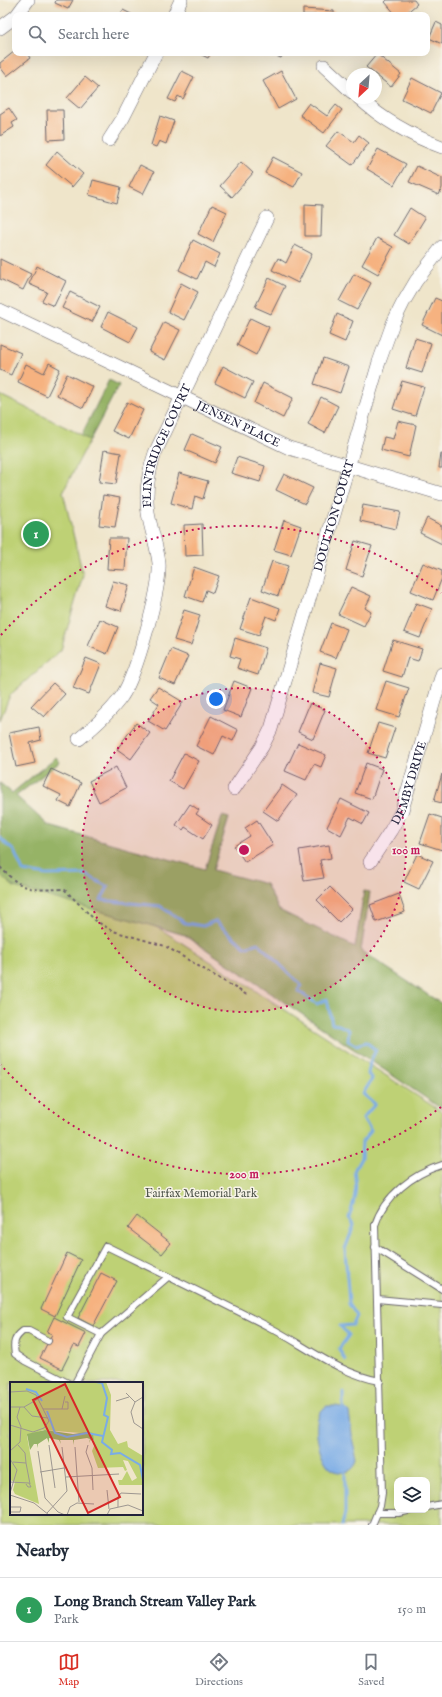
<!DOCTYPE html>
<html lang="en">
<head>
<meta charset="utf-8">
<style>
	:root { --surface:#fff; --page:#f6f6f7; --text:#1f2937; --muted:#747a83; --line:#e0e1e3; --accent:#d93025 }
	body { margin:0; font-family:"IM FELL English",serif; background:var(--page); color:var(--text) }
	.controls { position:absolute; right:12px; bottom:12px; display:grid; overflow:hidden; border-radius:8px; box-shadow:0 4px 16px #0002 }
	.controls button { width:36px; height:36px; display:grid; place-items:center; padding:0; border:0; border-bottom:1px solid var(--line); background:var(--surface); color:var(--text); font:20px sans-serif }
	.compass { position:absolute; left:346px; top:68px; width:36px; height:36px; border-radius:50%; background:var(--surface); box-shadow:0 4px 16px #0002; rotate:206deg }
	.you { position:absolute; left:216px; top:699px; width:14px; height:14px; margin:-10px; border:3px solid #fff; border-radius:50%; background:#1a73e8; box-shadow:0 0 0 6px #1a73e833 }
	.badge { display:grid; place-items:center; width:26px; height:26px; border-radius:50%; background:var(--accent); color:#fff; font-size:13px; font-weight:700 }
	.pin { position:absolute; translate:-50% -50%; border:2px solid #fff; box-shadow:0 1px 4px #0006 }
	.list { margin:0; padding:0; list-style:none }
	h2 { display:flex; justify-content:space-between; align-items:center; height:52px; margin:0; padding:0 16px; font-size:17px }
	h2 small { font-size:13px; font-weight:400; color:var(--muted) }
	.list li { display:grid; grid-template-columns:26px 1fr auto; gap:12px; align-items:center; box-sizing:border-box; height:64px; padding:0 16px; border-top:1px solid var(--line) }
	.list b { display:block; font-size:15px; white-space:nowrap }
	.list p { margin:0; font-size:13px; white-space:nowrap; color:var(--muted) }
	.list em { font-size:13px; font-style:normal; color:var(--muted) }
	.icon { flex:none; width:22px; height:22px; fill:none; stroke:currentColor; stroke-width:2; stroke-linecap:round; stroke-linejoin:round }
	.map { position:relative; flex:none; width:442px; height:1525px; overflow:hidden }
	.search { position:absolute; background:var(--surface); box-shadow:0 4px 16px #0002; left:12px; right:12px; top:12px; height:44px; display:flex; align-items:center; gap:10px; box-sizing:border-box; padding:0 14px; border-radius:8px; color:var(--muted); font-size:15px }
	.sheet { height:116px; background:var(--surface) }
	nav { display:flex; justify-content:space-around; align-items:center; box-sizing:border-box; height:56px; border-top:1px solid var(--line); background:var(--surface); font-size:11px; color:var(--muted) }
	nav a { display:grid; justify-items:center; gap:2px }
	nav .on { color:var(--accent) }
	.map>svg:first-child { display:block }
</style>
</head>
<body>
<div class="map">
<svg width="442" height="1525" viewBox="0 0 442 1525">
	<rect width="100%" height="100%" fill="#f7f3e8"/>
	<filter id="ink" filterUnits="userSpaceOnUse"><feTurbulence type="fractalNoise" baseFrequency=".025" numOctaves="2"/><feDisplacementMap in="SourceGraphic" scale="8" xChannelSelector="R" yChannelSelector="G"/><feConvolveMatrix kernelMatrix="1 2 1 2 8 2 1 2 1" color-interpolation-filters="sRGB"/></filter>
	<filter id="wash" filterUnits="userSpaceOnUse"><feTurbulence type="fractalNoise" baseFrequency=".012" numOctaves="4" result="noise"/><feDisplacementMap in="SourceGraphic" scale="16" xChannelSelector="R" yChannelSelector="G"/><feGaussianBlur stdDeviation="0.9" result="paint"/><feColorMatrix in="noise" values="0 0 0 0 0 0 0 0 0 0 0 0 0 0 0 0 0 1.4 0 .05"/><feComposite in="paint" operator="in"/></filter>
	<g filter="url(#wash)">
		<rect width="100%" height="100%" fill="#efe5ca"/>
		<g fill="#bed174" stroke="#707a58" fill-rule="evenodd">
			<polygon points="0,395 90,439 63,492 83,575 61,650 10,695 0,720"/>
			<path d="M 0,857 L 162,930 L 442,1112 L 442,1525 L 0,1525 ZM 11,1383 L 142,1383 L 142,1514 L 11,1514 ZM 397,1480 L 427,1480 L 427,1510 L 397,1510 Z"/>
		</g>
		<g fill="#96b366" stroke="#5c6a50">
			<polygon points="109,380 119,385 90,440 81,436"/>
			<polygon points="56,757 60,762 16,796 49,826 205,869 222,816 229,818 213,870 266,884 279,910 355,947 364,891 370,892 361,951 442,1004 442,1109 185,935 14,887 0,875 0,783 12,793"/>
		</g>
		<path fill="#7aace6" stroke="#4e6790" d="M 327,1406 L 336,1406 L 345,1408 L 349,1412 L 353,1442 L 357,1461 C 352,1477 333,1475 326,1463 C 317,1449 310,1415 327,1406 Z"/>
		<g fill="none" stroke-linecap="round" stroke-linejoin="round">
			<g stroke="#7aace6" stroke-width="3">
				<path d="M 0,838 L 14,851 L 23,871 L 47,875 L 85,874 L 108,887 L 101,900 L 160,906 L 185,923 L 203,926 L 215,921 L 245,947 L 258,943 L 301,985 L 298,991 L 317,1004 L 327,999 L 332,1024 L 339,1025 L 349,1030 L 348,1041 L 356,1045 L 366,1042 L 376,1050 L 370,1062 L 368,1074 L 372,1079 L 363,1094 L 375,1104 L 363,1118 L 371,1131 L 362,1142 L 361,1158 L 354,1171 C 358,1188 354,1202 349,1218 L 354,1225 L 345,1249 L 349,1304 L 357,1316 L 353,1325 L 340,1326 L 349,1335 L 339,1349 L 345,1360"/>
				<polyline points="343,1407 343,1392"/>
				<polyline points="342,1525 345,1513 345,1473"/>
			</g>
		</g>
		<g id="blocks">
			<g fill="#f6b280">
				<polygon points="56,0 73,0 68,9 55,3"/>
				<polygon points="387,0 414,0 417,4 404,15 396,15 385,2"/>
				<polygon points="303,9 334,11 334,15 303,15"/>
				<polygon points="123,10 133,15 120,15"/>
				<polygon points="436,22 442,25 442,44 429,38"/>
				<polygon points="15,51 15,53 27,53 30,58 7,76 0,67 0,63"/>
				<polygon points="198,53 211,53 208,58"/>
				<polygon points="268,53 283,53 281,58"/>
				<polygon points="377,54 401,74 391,87 366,67"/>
				<polygon points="182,71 194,77 183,99 178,96 175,102 168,99"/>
				<polygon points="281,71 296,99 278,109 263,81"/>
				<polygon points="85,77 98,88 80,109 67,98"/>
				<polygon points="412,78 441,93 431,113 402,99"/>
				<polygon points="309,103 327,116 336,105 342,110 324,133 300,115"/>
				<polygon points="9,108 17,120 12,123 14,127 0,136 0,114"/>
				<polygon points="47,110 63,110 64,139 48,140"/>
				<polygon points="160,116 174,121 166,144 159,141 156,147 151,145"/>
				<polygon points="338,131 354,142 359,135 369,143 352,165 326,146"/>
				<polygon points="378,149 406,164 394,185 367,169"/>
				<polygon points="57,151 83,174 72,187 46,165"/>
				<polygon points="273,157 302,172 294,187 265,173"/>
				<polygon points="241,162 253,173 232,197 220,186"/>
				<polygon points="140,165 154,172 143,194 129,187"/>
				<polygon points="417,166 442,178 442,188 439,195 409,182"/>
				<polygon points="93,180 121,187 117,203 89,195"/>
				<polygon points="305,204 322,205 321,236 305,236"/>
				<polygon points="212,205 227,212 213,242 198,234"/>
				<polygon points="410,208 425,218 409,244 394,235"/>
				<polygon points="377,238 393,247 378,274 362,265"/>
				<polygon points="193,240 220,254 214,267 205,262 197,279 179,270"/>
				<polygon points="295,245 312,254 298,283 272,270 278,258 286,263"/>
				<polygon points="0,259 31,274 23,290 0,279"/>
				<polygon points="37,266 66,281 54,306 42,301 47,292 29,284"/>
				<polygon points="354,274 371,283 357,310 339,301"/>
				<polygon points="269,278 285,286 271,314 255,307"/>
				<polygon points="181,283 198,292 184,320 168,312"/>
				<polygon points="70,292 100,307 92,322 62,308"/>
				<polygon points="435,298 442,301 442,335 422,325"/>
				<polygon points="108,312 138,327 130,342 101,327"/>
				<polygon points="337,314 353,321 345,342 329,335"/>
				<polygon points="250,318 269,327 256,355 237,345"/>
				<polygon points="164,322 180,330 165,360 149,352"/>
				<polygon points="415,338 431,343 422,373 406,368"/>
				<polygon points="0,344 21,353 11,375 0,370"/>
				<polygon points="323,358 349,367 340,393 314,384"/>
				<polygon points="49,363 60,369 47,396 18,382 26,364 44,373"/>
				<polygon points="223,366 253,382 245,398 215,383"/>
				<polygon points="67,374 93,387 83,408 57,395"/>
				<polygon points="402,381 424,387 415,416 393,409"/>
				<polygon points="263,383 293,398 283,418 254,403"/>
				<polygon points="321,397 338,406 325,433 308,424"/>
				<polygon points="127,402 143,410 129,439 112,431"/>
				<polygon points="398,421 416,425 409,457 381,450 384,437 393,439"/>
				<polygon points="192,434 222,447 215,463 185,450"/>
				<polygon points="104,450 121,453 116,484 99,482"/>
				<polygon points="441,454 442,454 442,468 439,468"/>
				<polygon points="237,457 265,466 260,482 231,473"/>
				<polygon points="179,473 208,481 203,499 195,496 192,509 171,503"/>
				<polygon points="284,474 313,488 305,504 276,490"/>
				<polygon points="103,495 120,498 115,527 99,525"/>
				<polygon points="363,505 400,512 396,529 360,521"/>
				<polygon points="427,518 442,526 442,544 420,533"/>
				<polygon points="284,520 301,526 291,555 274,550"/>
				<polygon points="202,524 203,555 185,556 184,525"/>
				<polygon points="109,538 127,538 125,570 107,569"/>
				<polygon points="355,541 372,546 362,576 346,570"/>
				<polygon points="272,561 288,566 278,596 262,590"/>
				<polygon points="423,563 442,571 442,578 433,600 411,591"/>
				<polygon points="194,567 219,576 213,593 206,590 202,602 185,596"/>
				<polygon points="113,581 129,585 121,611 105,606"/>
				<polygon points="351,587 371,596 365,608 371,612 364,626 338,614"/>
				<polygon points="251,597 280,608 276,620 266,616 259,635 240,629"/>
				<polygon points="416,603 432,609 420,638 404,632"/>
				<polygon points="184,610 200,615 191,645 174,640"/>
				<polygon points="100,619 118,627 107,654 88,646"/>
				<polygon points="331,623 347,629 336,658 320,652"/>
				<polygon points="235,638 266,648 258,675 237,668 240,659 230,656"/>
				<polygon points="393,640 422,649 418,661 408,658 402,677 383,671"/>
				<polygon points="171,649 188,656 175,685 159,678"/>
				<polygon points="86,658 101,664 89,694 73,688"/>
				<polygon points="320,663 337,668 329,697 312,693"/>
				<polygon points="234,681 252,688 241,717 223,710"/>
				<polygon points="386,681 409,688 399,717 376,710"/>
				<polygon points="53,683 65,694 44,717 31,706"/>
				<polygon points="158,687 183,702 165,731 148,721 159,704 150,698"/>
				<polygon points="310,703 325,710 313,739 298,732"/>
				<polygon points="211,716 238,730 233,741 223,736 214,755 196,746"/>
				<polygon points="136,723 150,733 131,759 117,749"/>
				<polygon points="378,723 395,728 385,758 368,753"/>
				<polygon points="39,727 41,740 30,743 35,763 16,767 9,733"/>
				<polygon points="298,743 326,755 321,767 314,764 306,780 285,771"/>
				<polygon points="184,753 199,761 183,789 169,781"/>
				<polygon points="366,763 382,769 372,799 355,793"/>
				<polygon points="116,767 126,788 99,802 89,781"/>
				<polygon points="51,769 81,783 70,807 58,801 61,795 43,786"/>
				<polygon points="442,774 442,803 434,801"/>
				<polygon points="282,785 297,795 278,821 263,811"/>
				<polygon points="341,799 369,813 363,824 350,817 341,835 327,827"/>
				<polygon points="190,804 199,810 196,814 212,825 203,839 185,827 183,830 176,825"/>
				<polygon points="430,814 442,818 442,850 420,843"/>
				<polygon points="257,820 273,845 245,862 234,846 250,836 245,828"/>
				<polygon points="329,845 331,858 320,860 324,878 304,881 299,850"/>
				<polygon points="417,854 433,861 419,889 404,882"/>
				<polygon points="330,887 352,909 339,922 317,900"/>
				<polygon points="399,894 405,912 376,922 370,905"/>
				<polygon points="137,1216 171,1243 162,1254 128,1228"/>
				<polygon points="67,1253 81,1260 55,1316 41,1309"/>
				<polygon points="101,1273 117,1281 93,1326 78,1318"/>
				<polygon points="54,1317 86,1333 79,1347 74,1345 62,1369 40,1358 52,1334 47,1332"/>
			</g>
		</g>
	</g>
	<g filter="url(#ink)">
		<use href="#blocks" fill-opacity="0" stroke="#6a666d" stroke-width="1"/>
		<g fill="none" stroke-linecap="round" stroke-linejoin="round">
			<g stroke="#6a666d" stroke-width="8">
				<g id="lane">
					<polyline points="375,1247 442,1289"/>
					<polyline points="377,1299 442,1305"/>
					<path d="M 101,1334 L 67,1317 L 106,1246 C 161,1273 217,1300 271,1328 C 307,1347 340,1374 380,1381"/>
					<path d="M 48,1341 L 29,1331 L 23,1331 C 14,1338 13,1343 15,1354 L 25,1361 L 68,1383"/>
					<polyline points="75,1383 101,1334 168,1277"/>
					<polyline points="427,1507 442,1504"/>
					<polyline points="377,1513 399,1513 412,1510"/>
					<path d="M 372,1525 L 380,1506 L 382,1493 L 375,1225 C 384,1196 413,1174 442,1165"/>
				</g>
			</g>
			<g stroke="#6a666d" stroke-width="14">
				<g id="street">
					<polyline points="17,15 28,0"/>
					<polyline points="174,15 181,0"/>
					<polyline points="0,28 15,17"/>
					<polyline points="324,66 352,92"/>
					<path d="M 359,98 C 383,120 412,136 442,147"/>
					<polyline points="109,140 123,118 156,53"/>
					<path id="s1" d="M 0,310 L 289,448 L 442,494"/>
					<path id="s2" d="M 79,739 C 95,726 110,713 122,696 C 136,675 161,588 159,563 C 157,546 151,530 148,513 C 145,492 148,473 155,453 L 267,218"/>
					<path id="s3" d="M 234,789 L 262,747 L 271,729 L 379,362 L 393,323 L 403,303 L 416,281 L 442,247"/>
					<path id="s4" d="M 370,862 L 391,830 L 402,810 L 442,674"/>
				</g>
			</g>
			<path stroke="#6a666d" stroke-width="2" stroke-dasharray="3 3" stroke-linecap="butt" d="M 0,867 C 24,892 31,890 64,889 L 96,921 L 113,931 L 165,946 L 247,995"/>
			<use href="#lane" stroke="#fff" stroke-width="6"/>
			<use href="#street" stroke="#fff" stroke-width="13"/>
		</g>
	</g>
	<circle cx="244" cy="850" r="162" fill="#c2185b" fill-opacity=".12"/>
	<g fill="none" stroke="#c2185b" stroke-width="2" stroke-dasharray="2 4">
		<circle cx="244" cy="850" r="162"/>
		<path d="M441 1107A324 324 0 0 1 1 1065M1 635A324 324 0 0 1 441 593"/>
	</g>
	<g text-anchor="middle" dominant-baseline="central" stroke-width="3" stroke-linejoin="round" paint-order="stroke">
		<g font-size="12" fill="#22223b" stroke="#f7f3e8">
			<text stroke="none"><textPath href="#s1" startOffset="264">JENSEN PLACE</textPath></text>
			<text stroke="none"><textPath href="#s2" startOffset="322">FLINTRIDGE COURT</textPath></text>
			<text stroke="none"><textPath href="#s3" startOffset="293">DOULTON COURT</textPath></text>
			<text stroke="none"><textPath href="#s4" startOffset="89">DEMBY DRIVE</textPath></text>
		</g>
		<g font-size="12" fill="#51574c" stroke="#f7f3e8">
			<text x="201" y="1193">Fairfax Memorial Park</text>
		</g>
	</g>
	<g transform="translate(10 1382)">
		<rect width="133" height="133" fill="#efe5ca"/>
		<path d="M 0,0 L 96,0 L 101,13 L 100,48 L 108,62 L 117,59 L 118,65 L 133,74 L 133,103 L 109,103 L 108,98 L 112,98 L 117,89 L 122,99 L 127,96 L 118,79 L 113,78 L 117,88 L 115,89 L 113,85 L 88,86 L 82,69 L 84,64 L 83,52 L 33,48 L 17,54 L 29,122 L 5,112 L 3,108 L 5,100 L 0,98 Z" fill="#bed174"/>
		<path d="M 35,48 L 63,52 L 77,50 L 83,51 L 84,58 L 81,57 L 79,61 L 80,57 L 77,56 L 64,58 L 64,63 L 63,58 L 50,58 L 51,62 L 49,58 L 39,56 L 39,61 L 37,56 L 28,62 L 28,66 L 27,62 L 24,62 L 20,68 L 17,52 Z" fill="#96b366"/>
		<path fill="none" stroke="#7aace6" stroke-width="2" d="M 86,0 L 92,1 L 97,16 L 94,33 L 98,35 L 92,60 L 102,68 L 101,72 L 110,71 L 130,83 L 133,98M 16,7 L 26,10 L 32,19M 37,29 L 45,51 L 57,55 L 77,51 L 93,54"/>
		<path fill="none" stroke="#9d9791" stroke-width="1" d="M 0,10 L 17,9 L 26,13 L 39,39 L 34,46 L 23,50 L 0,43M 116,11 L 125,20M 133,15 L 125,20 L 121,30 L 124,41 L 133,47M 106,19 L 119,15M 0,25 L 14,25 L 22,34 L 38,36M 14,25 L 28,17M 33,27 L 58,27 L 58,20 L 55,20M 52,27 L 55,14M 8,63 L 15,71 L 16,81M 39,63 L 45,106M 78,63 L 76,70 L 82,86 L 83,108M 65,65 L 69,120M 0,69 L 10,60 L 11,45 L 7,35 L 10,25M 28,69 L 35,116 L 48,130 L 55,133M 0,77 L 7,88 L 0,111M 3,80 L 16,81 L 20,102M 30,90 L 54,86M 56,95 L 109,92M 0,100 L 19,101 L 21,105 L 18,105 L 16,102M 97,108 L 99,127M 0,113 L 24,121 L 39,133M 0,125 L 11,125 L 10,130 L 0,130M 108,125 L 108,115 L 111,111 L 131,112M 37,131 L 57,109 L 52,65M 57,133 L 60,125 L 67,121 L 84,122M 97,133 L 100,127 L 118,123 L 133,129"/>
		<path fill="#d62828" fill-opacity="0.15" stroke="#d62828" stroke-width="2" d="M 55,2 L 110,115 L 78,131 L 23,18 Z"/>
		<rect width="133" height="133" fill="none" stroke="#22223b" stroke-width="2"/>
	</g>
	<circle cx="244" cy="850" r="6" fill="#c2185b" stroke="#f7f3e8" stroke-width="2"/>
	<g font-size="12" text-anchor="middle" font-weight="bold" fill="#c2185b" stroke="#f7f3e8" stroke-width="3" stroke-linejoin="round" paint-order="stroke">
		<text x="406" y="854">100 m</text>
		<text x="244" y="1178">200 m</text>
	</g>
</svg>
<div class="controls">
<button><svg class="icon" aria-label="layers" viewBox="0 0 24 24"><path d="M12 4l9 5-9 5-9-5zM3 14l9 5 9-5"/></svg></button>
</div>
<svg class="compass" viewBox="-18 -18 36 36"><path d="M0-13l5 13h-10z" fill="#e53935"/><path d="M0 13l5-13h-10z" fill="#747a83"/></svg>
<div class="you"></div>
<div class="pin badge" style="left:36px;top:534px;background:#2e9e5b">1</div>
<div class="search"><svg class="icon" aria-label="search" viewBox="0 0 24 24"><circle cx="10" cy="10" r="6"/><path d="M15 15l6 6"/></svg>Search here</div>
</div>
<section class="sheet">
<h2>Nearby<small></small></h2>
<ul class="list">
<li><span class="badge" style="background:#2e9e5b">1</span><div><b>Long Branch Stream Valley Park</b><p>Park</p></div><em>150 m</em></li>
</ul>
</section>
<nav>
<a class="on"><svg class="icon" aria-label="map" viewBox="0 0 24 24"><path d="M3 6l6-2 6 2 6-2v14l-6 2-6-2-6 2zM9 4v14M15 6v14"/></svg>Map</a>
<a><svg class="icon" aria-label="directions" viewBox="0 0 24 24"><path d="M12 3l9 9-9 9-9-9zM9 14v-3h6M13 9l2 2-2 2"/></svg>Directions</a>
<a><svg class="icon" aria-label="saved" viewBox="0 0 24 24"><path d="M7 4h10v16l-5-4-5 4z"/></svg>Saved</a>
</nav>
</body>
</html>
